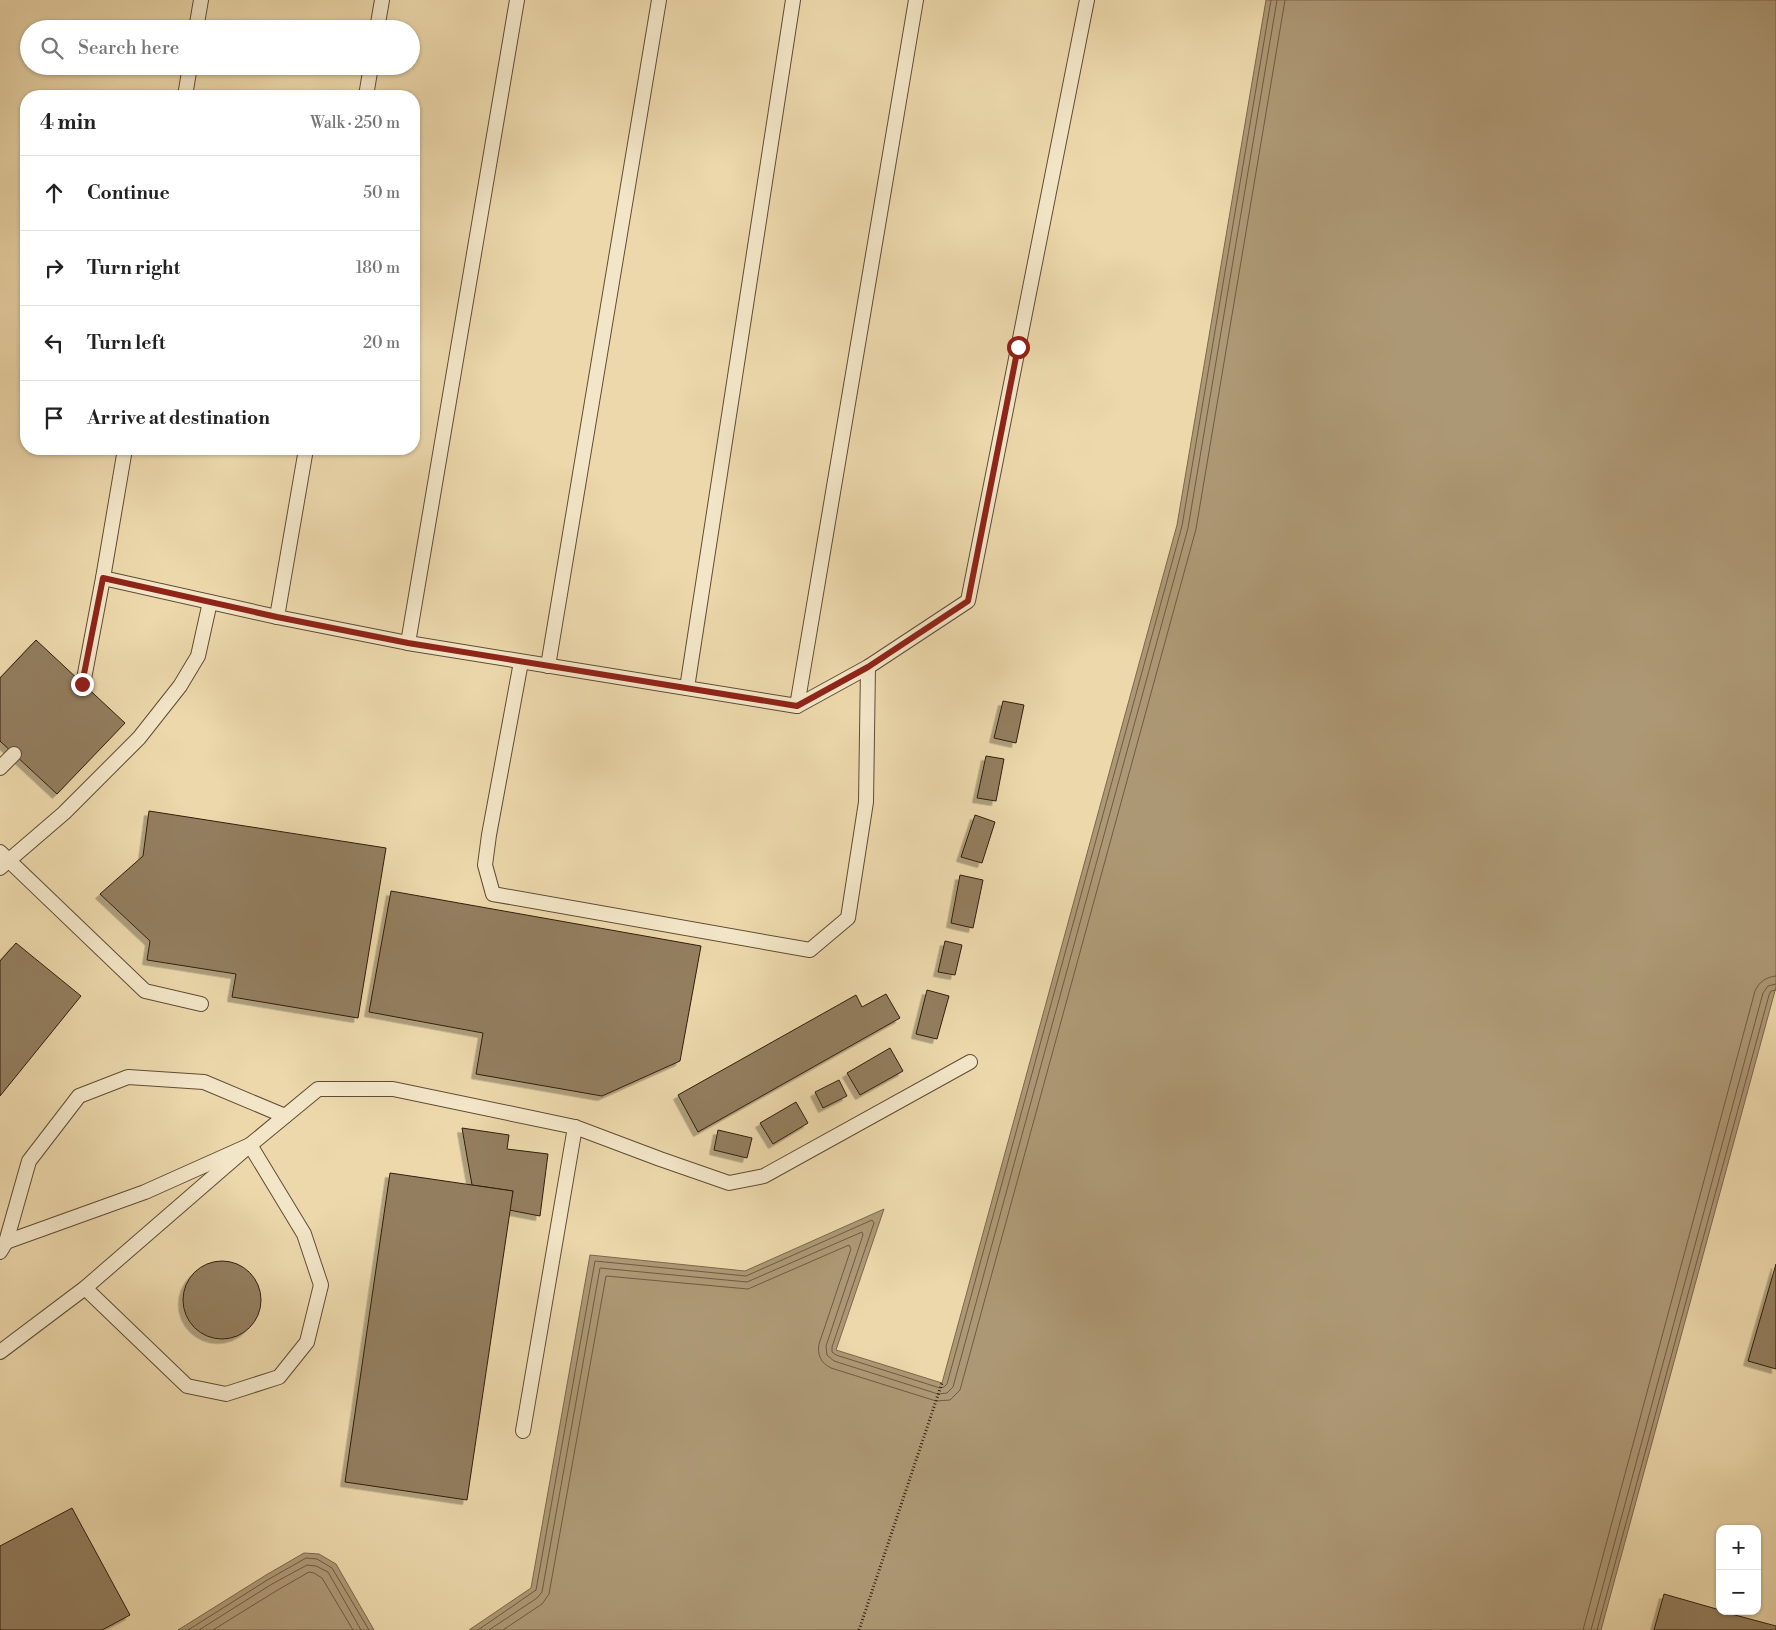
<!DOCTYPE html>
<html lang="en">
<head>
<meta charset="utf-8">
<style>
	:root { --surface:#fff; --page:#f6f6f6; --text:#222; --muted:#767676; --line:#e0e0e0 }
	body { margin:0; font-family:"Libre Bodoni",serif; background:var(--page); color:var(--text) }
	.controls { position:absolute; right:15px; bottom:15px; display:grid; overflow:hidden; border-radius:10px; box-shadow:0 1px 4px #0004 }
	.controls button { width:45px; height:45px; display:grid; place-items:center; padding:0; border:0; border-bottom:1px solid var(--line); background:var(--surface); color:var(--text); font:25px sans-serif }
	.stop { position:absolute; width:15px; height:15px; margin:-11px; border:4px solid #8f2418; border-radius:50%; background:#fff }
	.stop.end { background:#8f2418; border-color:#fff; box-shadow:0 1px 5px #0008 }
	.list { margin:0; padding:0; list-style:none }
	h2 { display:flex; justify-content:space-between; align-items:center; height:65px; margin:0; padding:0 20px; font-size:21px }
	h2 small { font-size:16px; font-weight:400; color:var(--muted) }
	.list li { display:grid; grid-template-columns:32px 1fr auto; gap:15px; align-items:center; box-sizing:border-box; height:75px; padding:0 20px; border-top:1px solid var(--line) }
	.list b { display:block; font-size:19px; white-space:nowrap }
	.list em { font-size:16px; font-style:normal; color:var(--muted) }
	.icon { flex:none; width:28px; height:28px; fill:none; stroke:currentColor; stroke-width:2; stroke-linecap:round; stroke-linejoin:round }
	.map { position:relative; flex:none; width:1776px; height:1630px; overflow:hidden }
	.search { position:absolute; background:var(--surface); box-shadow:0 1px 4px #0004; left:20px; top:20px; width:400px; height:55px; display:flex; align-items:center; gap:12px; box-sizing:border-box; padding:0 18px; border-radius:28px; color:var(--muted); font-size:19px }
	.panel { position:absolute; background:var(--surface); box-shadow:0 1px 4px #0004; left:20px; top:90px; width:400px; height:365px; border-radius:20px }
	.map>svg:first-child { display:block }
</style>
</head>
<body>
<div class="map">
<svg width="1776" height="1630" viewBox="0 0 1776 1630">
	<defs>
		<filter id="shadow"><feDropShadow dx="-4.5" dy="4.5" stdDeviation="0" flood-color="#0004"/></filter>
	</defs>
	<rect width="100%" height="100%" fill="#ecd8ab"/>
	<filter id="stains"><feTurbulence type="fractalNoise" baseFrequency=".004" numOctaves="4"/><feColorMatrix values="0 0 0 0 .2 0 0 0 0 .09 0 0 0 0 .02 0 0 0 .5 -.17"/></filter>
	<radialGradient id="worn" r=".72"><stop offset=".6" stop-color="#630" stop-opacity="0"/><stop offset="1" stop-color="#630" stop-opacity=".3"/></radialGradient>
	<g fill="#ad9875" stroke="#7c674b">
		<polygon points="1266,0 1776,0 1776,987 1601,1630 469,1630 531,1588 590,1255 745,1271 884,1209 836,1350 942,1383 1177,525"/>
		<polygon points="304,1553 319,1554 336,1564 374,1630 178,1630 266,1575"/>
	</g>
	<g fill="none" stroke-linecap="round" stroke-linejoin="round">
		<g stroke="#705a41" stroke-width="1">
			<polyline points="188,1630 269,1579 306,1558 317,1559 332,1568 369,1630"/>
			<polyline points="199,1630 272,1584 307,1565 316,1566 328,1572 361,1630"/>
			<polyline points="213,1630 276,1591 309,1572 314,1573 322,1578 353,1630"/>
			<polyline points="478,1630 536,1590 595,1261 746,1276 872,1220 874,1223 832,1347 832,1352 836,1355 940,1388 944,1387 947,1384 1182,526 1271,0"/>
			<polyline points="489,1630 537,1598 542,1592 600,1268 747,1282 862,1232 863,1235 826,1346 827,1355 834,1361 938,1394 947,1393 953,1387 1188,528 1277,0"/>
			<path d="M 503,1630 L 542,1604 L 549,1594 L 606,1276 L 748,1289 L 849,1245 L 851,1249 L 819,1344 C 817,1355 821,1363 831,1368 L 936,1401 L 950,1400 L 960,1390 L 1196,529 L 1285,0"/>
			<path d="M 1583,1630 L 1755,991 C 1759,982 1766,977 1776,976"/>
			<polyline points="1591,1630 1763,993 1768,986 1776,984"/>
			<polyline points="1597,1630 1769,995 1771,991 1776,990"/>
		</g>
	</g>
	<g fill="#937e5f" stroke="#321d0d" filter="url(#shadow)">
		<polygon points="36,640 125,723 57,794 0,741 0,678"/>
		<polygon points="1003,701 1024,705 1016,743 994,738"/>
		<polygon points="986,756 1004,759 996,801 977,798"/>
		<polygon points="149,811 386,848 358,1018 232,997 236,974 147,960 150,941 100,894 143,856"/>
		<polygon points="975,815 995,822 982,863 961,857"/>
		<polygon points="960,875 983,880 973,928 951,923"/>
		<polygon points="391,891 701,946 680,1061 602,1096 476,1074 483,1033 369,1012"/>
		<polygon points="945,941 962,945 955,975 938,972"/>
		<polygon points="16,943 81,996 0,1096 0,961"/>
		<polygon points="927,990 949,996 937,1039 916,1034"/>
		<polygon points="886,994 900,1018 698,1132 678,1095 856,995 862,1007"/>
		<polygon points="890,1048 903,1071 860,1095 847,1073"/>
		<polygon points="839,1080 847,1096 823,1108 815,1092"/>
		<polygon points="796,1102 808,1123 773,1144 760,1123"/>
		<polygon points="462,1128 509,1135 507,1149 548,1154 540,1216 509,1210 513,1191 472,1185"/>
		<polygon points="718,1130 752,1138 747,1158 714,1150"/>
		<polygon points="390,1173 513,1191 467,1500 345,1482"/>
		<circle cx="222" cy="1300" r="39"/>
		<polygon points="1776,1264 1776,1369 1748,1361"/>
		<polygon points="72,1508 130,1615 102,1630 0,1630 0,1546"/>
		<polygon points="1664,1594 1720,1610 1720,1611 1776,1626 1776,1630 1654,1630"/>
	</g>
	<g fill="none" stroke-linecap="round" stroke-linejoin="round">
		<g stroke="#604c34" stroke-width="16">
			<g id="service">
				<polyline points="196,29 201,0"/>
				<polyline points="377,29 382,0"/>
				<polyline points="185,96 190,66"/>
				<polyline points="366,96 371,66"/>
				<polyline points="103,578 277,617 408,643 797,706 916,0"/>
				<polyline points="277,617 306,449"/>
				<polyline points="408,643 517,0"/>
				<polyline points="521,662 489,835 485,865 493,894 810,950 848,918 866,802 868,667"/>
				<polyline points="548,666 659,0"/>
				<polyline points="83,684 103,578 125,449"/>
				<polyline points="687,688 793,0"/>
				<polyline points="797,706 868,667 968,601 1087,0"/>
				<polyline points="0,768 14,754"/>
				<polyline points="0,852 145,991 201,1004"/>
				<polyline points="0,868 64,813 139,738 180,686 198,656 210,602"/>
				<polyline points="6,1242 145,1192 250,1145 304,1234 321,1285 307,1342 279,1377 226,1394 187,1386 85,1288"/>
				<polyline points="0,1252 6,1242 29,1161 79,1096 128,1077 204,1082 285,1116"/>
				<polyline points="0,1352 85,1288 250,1145 318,1089 393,1089 575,1127 660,1159 729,1183 764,1176 970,1062"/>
				<polyline points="523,1431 575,1127"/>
			</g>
		</g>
		<polyline stroke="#321d0d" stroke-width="3" stroke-dasharray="1 2.5" stroke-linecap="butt" points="859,1630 942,1383"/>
		<use href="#service" stroke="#f3e6c8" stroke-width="14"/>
	</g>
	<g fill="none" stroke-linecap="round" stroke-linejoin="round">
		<polyline stroke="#8f2418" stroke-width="6" points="82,684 103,578 277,617 408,643 797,706 868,667 968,601 1018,347"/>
	</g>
	<rect width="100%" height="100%" filter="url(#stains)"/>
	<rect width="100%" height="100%" fill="url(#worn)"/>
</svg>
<div class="controls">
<button>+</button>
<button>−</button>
</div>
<div class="stop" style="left:1018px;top:347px"></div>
<div class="stop end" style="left:82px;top:684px"></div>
<div class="search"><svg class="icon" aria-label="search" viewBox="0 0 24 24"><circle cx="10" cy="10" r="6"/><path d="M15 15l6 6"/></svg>Search here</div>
<section class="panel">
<h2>4 min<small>Walk · 250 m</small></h2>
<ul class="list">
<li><svg class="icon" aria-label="ahead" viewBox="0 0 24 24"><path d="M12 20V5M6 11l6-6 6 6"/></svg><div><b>Continue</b></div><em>50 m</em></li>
<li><svg class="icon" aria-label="right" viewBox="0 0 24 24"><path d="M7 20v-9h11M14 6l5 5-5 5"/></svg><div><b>Turn right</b></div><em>180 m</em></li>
<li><svg class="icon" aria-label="left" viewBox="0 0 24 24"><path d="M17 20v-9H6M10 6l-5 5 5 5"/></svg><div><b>Turn left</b></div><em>20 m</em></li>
<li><svg class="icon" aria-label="arrive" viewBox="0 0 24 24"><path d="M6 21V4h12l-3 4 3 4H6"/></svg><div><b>Arrive at destination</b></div></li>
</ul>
</section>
</div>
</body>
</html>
